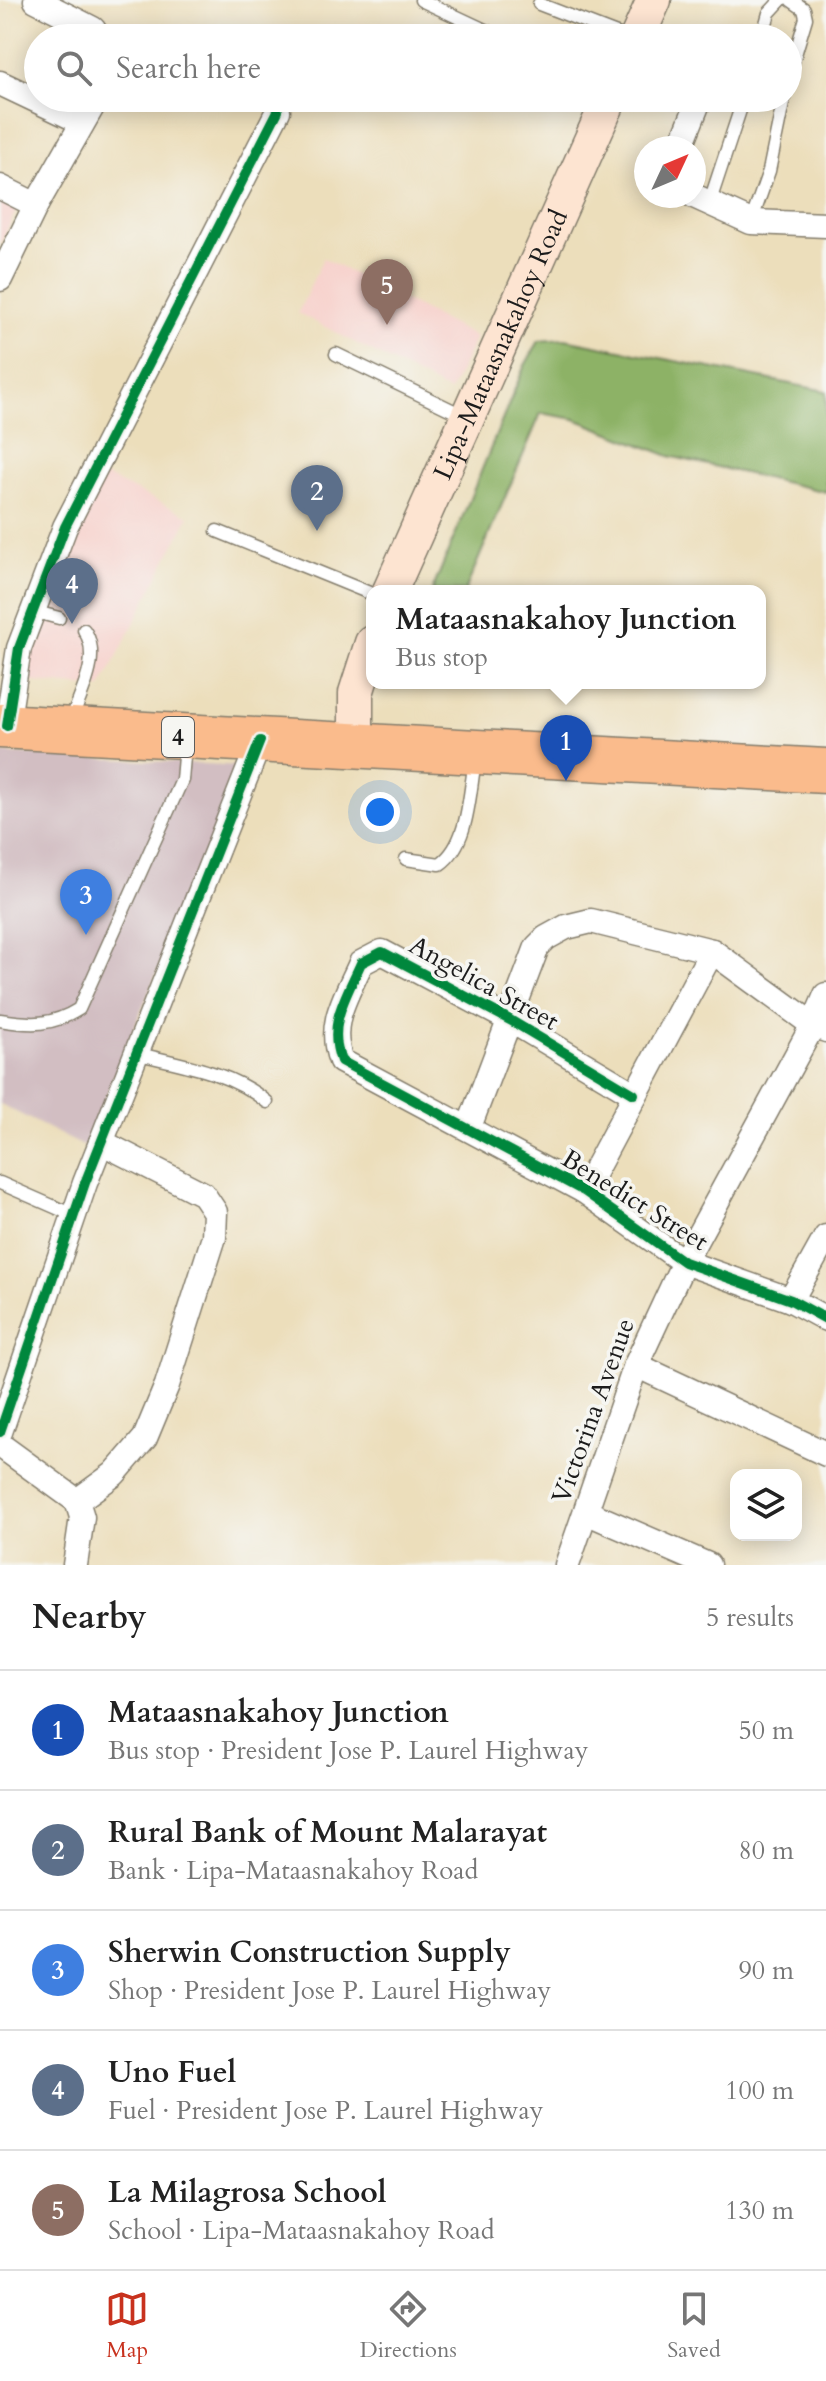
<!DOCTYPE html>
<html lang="en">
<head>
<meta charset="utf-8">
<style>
	:root { --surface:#fff; --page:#f6f6f6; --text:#222; --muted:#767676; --line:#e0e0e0; --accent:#c8321e }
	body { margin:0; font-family:Cardo,serif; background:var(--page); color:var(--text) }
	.controls { position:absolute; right:24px; bottom:24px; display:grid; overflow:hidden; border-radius:16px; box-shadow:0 4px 20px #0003 }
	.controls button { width:72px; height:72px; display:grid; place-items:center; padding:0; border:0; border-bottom:2px solid var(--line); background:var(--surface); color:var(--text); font:40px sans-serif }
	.compass { position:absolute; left:634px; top:136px; width:72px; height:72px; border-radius:50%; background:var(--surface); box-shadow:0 4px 20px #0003; rotate:46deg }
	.you { position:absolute; left:380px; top:812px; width:28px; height:28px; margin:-20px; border:6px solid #fff; border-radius:50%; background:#1a73e8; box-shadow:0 0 0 12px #1a73e833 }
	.badge { display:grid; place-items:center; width:52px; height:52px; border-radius:50%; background:var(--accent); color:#fff; font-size:26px; font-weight:700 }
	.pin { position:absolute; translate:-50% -66px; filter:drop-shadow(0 2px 4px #0008) }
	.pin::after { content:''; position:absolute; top:42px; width:28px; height:24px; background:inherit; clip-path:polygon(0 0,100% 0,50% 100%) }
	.popup { position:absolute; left:366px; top:585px; width:400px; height:104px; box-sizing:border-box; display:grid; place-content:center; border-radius:16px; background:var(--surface); filter:drop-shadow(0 2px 6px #0005); font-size:26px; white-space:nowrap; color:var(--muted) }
	.popup b { font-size:30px; color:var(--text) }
	.popup::after { content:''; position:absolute; left:50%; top:100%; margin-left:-16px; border:16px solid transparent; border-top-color:var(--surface) }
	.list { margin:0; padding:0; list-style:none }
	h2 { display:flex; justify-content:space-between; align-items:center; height:104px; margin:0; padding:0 32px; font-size:34px }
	h2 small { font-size:26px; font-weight:400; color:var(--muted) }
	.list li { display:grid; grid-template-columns:52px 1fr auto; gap:24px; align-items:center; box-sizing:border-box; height:120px; padding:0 32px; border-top:2px solid var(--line) }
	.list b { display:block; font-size:30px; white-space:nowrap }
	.list p { margin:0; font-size:26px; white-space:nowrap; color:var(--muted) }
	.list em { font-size:26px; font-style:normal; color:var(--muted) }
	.icon { flex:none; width:44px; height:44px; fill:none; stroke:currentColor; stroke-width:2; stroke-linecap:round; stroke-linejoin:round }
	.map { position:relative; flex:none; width:826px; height:1565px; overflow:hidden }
	.search { position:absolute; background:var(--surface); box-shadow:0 4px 20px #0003; left:24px; right:24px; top:24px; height:88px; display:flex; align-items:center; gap:20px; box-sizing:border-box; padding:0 28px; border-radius:44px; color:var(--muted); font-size:30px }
	.sheet { height:704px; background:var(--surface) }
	nav { display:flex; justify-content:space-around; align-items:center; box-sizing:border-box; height:112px; border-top:2px solid var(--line); background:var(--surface); font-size:22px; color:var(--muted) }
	nav a { display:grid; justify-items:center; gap:4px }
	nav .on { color:var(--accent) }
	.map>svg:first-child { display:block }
</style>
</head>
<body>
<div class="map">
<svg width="826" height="1565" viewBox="0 0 826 1565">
	<rect width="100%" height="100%" fill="#f6f6f2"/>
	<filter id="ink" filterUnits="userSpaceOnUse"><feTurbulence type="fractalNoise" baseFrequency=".0125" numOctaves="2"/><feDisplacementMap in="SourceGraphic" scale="16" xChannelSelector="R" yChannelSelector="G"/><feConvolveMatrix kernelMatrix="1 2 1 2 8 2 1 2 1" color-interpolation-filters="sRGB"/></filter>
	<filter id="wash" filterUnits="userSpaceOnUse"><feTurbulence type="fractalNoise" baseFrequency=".006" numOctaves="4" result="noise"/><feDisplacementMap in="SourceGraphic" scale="32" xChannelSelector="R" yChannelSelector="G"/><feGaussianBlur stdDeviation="1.8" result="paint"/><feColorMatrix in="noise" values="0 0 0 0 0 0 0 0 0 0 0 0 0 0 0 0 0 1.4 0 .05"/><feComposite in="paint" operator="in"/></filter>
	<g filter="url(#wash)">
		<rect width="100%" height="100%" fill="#ecdebb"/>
		<g fill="#f7d0cb">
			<polygon points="0,187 22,198 0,245"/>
			<polygon points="323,258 476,337 450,392 298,313"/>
			<polygon points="103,475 189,516 101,688 24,681 39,617"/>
		</g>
		<polygon fill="#d2bec2" points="0,753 242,766 85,1147 0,1104"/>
		<polygon fill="#8db266" stroke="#546741" stroke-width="2" points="565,339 826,391 826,492 669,456 575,419 541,413 465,591 432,591 524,367 539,341"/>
	</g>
	<g filter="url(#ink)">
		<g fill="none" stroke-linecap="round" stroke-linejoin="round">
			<g stroke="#847d6c" stroke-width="15">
				<g id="lane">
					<polyline points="421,0 502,38"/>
					<polyline points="539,4 627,38"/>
					<polyline points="762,38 769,13 781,0"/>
					<polyline points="788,78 806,18 804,9 791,0"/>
					<polyline points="709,204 744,98"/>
					<polyline points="751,222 769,171 784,98"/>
					<polyline points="336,354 464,416"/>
					<polyline points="217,531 372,594"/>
					<polyline points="32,611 59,618"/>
					<path d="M 70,724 C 79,696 103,657 84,630"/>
					<path d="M 406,859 L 440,864 C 469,844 469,794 475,761"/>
					<path d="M 0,1020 C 31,1025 52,1026 79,1009 L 182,780 L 185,745"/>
					<path d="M 139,1054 C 184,1065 231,1072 267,1102"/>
					<polyline points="0,1183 73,1215"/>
				</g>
			</g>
			<g stroke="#847d6c" stroke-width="27">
				<g id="street">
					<polyline points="36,0 93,29 99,38"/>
					<polyline points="0,83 82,122"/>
					<polyline points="680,148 700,98"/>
					<polyline points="0,187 36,205"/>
					<polyline points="694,196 751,222 826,225"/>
					<polyline points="0,279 36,205 97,98"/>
					<polyline points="7,726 19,648 65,527 278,111"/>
					<path d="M 634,1094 L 510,1020 L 382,952 L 361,963 C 346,997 327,1024 341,1061 L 584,1191 L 684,1262 L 791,1300 L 826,1319"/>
					<polyline points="469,1127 537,947 546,938 566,927 591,921 712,951 813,1025 826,1030"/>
					<polyline points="584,1191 712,951"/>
					<polyline points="791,1300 826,1237"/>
					<polyline points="636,1365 826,1454"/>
					<polyline points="0,1432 85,1183 260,741"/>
					<polyline points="0,1445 77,1501 82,1517 75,1565"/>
					<polyline points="77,1501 114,1474 145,1438 167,1385 214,1237 215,1212 203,1194 101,1142"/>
					<polyline points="586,1512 708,1565"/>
					<polyline points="567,1565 636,1365 684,1262 813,1025 826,995"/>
				</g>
			</g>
			<g stroke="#847d6c" stroke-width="37">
				<g id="secondary">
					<polyline points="637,38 654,0"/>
					<path id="s1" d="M 390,591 L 610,98"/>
					<polyline points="356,744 356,693 372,643"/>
				</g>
			</g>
			<g stroke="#847d6c" stroke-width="47">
				<polyline id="highway" points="0,726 826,771"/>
			</g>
			<use href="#lane" stroke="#fff" stroke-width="12"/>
			<use href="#street" stroke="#fff" stroke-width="24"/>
			<use href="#secondary" stroke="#fde4d1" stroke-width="34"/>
			<use href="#highway" stroke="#fabb8c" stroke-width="44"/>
			<g stroke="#f6f6f2" stroke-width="15">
				<g id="cycleway">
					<polyline points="7,726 19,648 65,527 278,111"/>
					<path d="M 634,1094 L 510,1020 L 382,952 L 361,963 C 346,997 327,1024 341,1061 L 584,1191 L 684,1262 L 791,1300 L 826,1319"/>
					<polyline points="0,1432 85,1183 260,741"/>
				</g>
			</g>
			<use href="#cycleway" stroke="#00873e" stroke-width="10"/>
		</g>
	</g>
	<g text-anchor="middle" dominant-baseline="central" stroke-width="7" stroke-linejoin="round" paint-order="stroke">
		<rect fill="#f6f6f2" stroke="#5d5d5c" stroke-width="2" x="162" y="717" width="32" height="40" rx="6"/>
		<g font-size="24" font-weight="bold" fill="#1c1c1c">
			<text x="178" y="737">4</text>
		</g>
		<g font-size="26" fill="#1c1c1c" stroke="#f6f6f2">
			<text stroke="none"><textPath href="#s1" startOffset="270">Lipa-Mataasnakahoy Road</textPath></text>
			<text transform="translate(484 983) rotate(29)">Angelica Street</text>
			<text transform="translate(635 1200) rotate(32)">Benedict Street</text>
			<text transform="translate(593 1411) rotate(-70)">Victorina Avenue</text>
		</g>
	</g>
</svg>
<div class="controls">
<button><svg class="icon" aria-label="layers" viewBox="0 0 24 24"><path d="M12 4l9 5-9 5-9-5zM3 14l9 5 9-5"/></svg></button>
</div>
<svg class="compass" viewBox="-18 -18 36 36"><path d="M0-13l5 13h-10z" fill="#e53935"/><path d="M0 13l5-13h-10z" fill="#767676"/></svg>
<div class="you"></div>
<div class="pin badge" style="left:566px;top:781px;background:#1a4fb4">1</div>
<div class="popup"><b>Mataasnakahoy Junction</b>Bus stop</div>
<div class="pin badge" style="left:317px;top:531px;background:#5c6f8a">2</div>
<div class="pin badge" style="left:86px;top:935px;background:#3f7fe0">3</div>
<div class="pin badge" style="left:72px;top:624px;background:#5c6f8a">4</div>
<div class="pin badge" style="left:387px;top:325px;background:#8d6e63">5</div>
<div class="search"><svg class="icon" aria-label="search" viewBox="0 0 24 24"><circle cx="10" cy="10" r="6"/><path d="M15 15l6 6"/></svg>Search here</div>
</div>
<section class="sheet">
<h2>Nearby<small>5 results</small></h2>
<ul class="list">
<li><span class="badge" style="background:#1a4fb4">1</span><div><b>Mataasnakahoy Junction</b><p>Bus stop · President Jose P. Laurel Highway</p></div><em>50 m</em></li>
<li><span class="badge" style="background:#5c6f8a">2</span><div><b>Rural Bank of Mount Malarayat</b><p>Bank · Lipa-Mataasnakahoy Road</p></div><em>80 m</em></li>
<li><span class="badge" style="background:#3f7fe0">3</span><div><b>Sherwin Construction Supply</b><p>Shop · President Jose P. Laurel Highway</p></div><em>90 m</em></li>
<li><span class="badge" style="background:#5c6f8a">4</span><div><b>Uno Fuel</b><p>Fuel · President Jose P. Laurel Highway</p></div><em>100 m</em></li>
<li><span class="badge" style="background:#8d6e63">5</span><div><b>La Milagrosa School</b><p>School · Lipa-Mataasnakahoy Road</p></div><em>130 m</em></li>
</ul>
</section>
<nav>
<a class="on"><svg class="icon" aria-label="map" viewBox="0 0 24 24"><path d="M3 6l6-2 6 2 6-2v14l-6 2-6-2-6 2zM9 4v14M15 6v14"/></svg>Map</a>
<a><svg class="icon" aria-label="directions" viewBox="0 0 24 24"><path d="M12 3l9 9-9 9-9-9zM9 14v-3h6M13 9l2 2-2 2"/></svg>Directions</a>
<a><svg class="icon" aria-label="saved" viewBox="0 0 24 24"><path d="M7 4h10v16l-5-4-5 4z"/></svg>Saved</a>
</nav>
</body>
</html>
